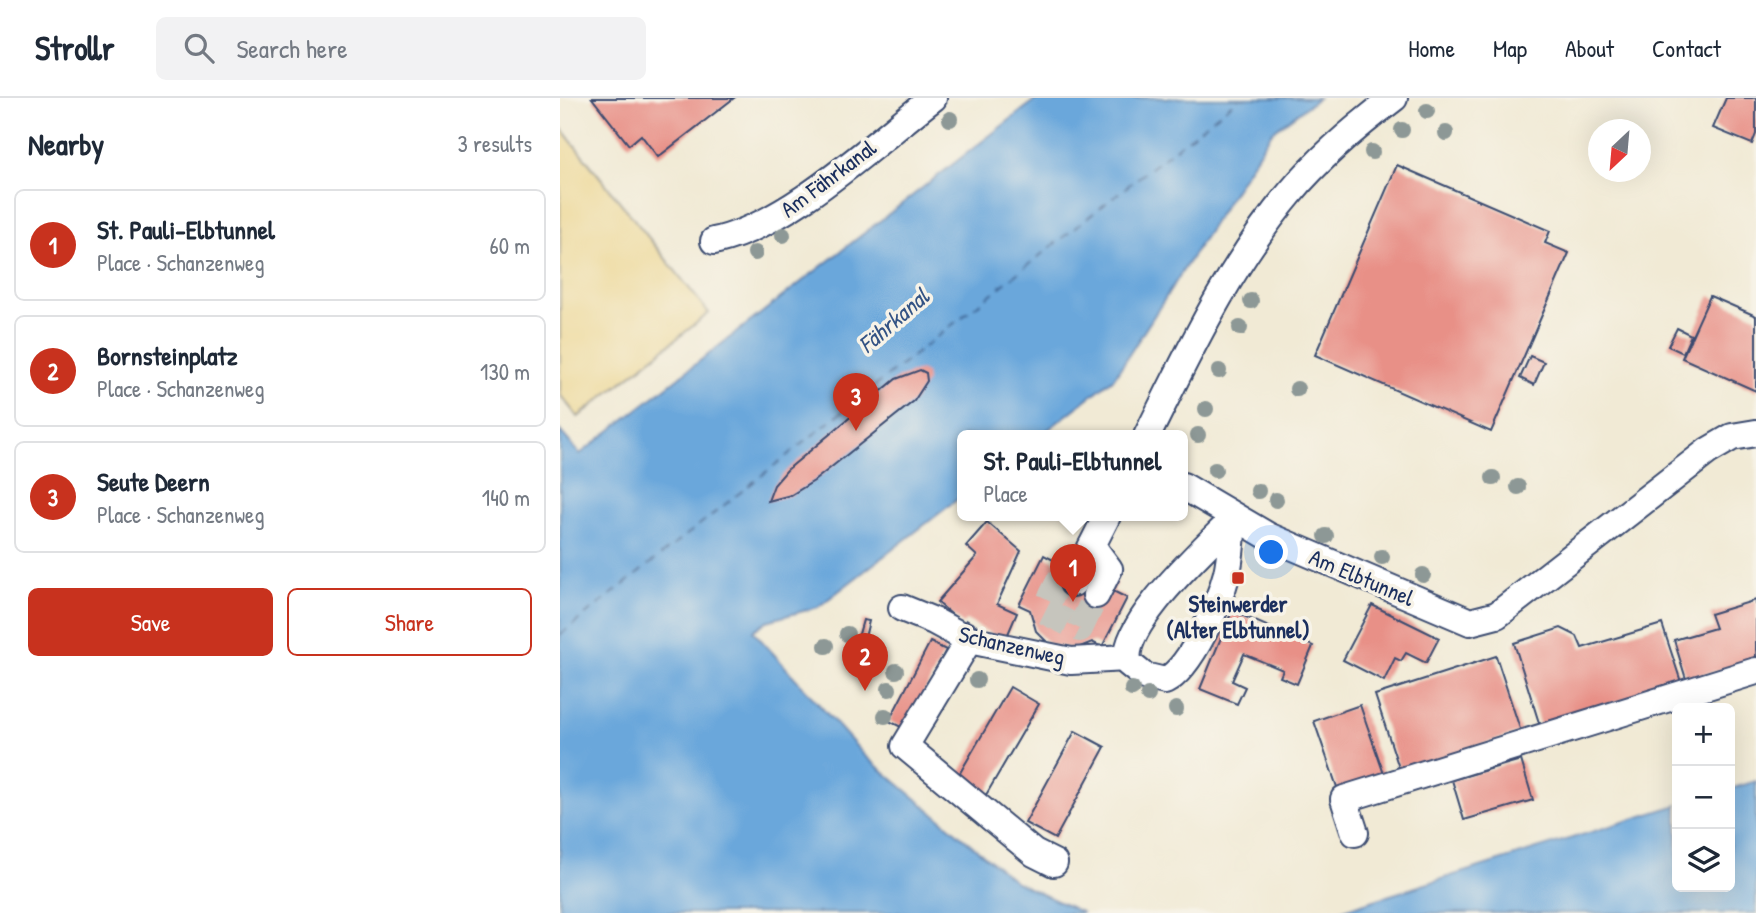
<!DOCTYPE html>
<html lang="en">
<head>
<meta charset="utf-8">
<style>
	:root { --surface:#fff; --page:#f2f2f3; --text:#1f2937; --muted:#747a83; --line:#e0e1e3; --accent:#c8321e }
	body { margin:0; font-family:"Patrick Hand",sans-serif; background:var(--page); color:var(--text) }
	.controls { position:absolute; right:21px; bottom:21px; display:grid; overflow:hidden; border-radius:10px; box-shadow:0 7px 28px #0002 }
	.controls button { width:63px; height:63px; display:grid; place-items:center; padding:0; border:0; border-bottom:2px solid var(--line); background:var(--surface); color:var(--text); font:35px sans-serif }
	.compass { position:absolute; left:1028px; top:21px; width:63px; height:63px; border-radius:50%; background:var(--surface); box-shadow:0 7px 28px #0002; rotate:206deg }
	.you { position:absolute; left:712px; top:455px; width:24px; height:24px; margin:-18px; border:5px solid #fff; border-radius:50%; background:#1a73e8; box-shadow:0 0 0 10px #1a73e833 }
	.badge { display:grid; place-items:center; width:46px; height:46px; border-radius:50%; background:var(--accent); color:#fff; font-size:23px; font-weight:700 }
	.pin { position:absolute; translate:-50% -58px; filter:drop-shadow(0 2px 4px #0008) }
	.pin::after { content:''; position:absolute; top:37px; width:24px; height:21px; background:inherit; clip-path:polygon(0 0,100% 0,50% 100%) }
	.popup { position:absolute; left:397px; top:332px; width:231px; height:91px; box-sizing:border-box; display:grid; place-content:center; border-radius:10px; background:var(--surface); filter:drop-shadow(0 2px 5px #0005); font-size:23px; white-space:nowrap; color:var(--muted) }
	.popup b { font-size:26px; color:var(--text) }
	.popup::after { content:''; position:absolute; left:50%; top:100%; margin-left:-14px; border:14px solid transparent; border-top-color:var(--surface) }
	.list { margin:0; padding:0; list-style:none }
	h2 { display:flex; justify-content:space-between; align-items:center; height:91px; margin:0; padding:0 28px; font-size:30px }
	h2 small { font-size:23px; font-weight:400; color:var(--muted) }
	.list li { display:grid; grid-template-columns:46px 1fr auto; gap:21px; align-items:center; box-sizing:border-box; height:112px; margin:0 14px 14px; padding:0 14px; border:2px solid var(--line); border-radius:10px }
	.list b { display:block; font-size:26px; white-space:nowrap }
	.list p { margin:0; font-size:23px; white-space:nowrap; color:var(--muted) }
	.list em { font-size:23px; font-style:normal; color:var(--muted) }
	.actions { display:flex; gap:14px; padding:21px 28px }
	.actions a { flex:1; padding:16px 0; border:2px solid var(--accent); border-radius:10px; text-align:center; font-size:24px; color:var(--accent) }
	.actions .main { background:var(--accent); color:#fff }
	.icon { flex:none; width:38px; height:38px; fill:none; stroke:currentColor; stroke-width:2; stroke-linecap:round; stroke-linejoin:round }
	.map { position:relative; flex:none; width:1196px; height:815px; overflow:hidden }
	header { display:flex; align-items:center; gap:42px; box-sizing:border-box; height:98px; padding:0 35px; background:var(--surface); border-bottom:2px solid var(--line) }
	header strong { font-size:33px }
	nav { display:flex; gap:38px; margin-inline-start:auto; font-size:24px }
	.search { width:490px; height:63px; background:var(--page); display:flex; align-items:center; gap:18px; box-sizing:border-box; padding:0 24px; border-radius:10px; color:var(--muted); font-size:26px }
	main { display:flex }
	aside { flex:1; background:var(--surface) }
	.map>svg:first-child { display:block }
</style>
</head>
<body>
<header>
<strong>Strollr</strong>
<div class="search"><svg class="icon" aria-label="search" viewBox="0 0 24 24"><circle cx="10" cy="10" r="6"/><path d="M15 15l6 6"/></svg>Search here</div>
<nav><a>Home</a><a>Map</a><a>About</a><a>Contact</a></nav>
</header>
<main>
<aside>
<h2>Nearby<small>3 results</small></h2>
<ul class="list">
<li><span class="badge">1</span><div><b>St. Pauli-Elbtunnel</b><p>Place · Schanzenweg</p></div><em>60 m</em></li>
<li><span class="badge">2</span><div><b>Bornsteinplatz</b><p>Place · Schanzenweg</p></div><em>130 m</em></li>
<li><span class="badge">3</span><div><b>Seute Deern</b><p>Place · Schanzenweg</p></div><em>140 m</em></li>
</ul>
<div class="actions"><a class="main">Save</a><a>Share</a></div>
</aside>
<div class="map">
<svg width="1196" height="815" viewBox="0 0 1196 815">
	<rect width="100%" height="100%" fill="#f7f3e8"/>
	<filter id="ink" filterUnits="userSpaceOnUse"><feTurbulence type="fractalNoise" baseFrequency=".0143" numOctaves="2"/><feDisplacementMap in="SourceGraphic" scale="14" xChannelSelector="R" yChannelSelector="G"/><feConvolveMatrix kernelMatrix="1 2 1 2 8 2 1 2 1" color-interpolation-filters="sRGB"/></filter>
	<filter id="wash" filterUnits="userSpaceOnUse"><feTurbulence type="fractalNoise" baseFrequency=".00686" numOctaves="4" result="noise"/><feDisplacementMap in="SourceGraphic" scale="28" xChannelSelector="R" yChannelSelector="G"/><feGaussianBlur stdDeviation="1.57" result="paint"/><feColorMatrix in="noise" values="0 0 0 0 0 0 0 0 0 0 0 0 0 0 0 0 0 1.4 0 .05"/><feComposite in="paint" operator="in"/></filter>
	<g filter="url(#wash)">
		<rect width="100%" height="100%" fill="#f1ead5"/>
		<polygon fill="#eeda9e" stroke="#84847e" stroke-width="2" points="0,29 149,215 18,319 0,297"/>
		<g fill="#6aa7db" stroke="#426b9c" stroke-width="2">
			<polygon points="478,0 758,0 712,34 554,280 480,338 403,338 403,397 258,509 207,523 193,533 305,658 456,784 523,815 0,815 0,333 20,356"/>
			<polygon points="1196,683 1196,815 773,815 1117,707 1117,789 1170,789 1170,691"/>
		</g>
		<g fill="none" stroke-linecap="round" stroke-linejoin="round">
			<polyline stroke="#335384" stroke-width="2" stroke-dasharray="9 7" stroke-linecap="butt" points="0,537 679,0"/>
		</g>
		<g id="blocks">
			<g fill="#e89087">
				<polygon points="32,0 174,0 98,59 81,37 69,47"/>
				<polygon points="1166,0 1196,0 1196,36 1192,46 1153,30"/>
				<polygon points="837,67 990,133 985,145 1009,155 931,334 755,257"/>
				<polygon points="1150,198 1196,218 1196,293 1122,260"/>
				<polygon points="1117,230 1131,237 1123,255 1108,248"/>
				<polygon points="970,258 984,264 974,287 960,280"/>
				<polygon points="360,272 366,275 367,283 354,303 254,383 231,397 208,403 214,387 227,372 336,281"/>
				<polygon points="427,424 461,453 437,506 457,515 445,543 406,522 403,526 377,504 417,458 406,448"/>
				<polygon points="501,456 557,485 553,493 567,500 542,549 532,544 515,551 490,547 476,533 470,512 459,507 484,457 497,464"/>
				<polygon points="1196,502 1196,562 1126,581 1114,542 1155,530 1150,516"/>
				<polygon points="812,507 879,540 866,565 846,555 841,563 835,560 824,583 783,562"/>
				<polygon points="672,513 753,548 737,586 720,579 723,572 684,556 672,583 685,589 677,606 640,591"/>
				<polygon points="303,522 309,523 302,552 295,550"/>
				<polygon points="1102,526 1121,584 980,628 954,545 1001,530 1017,538 1022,550"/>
				<polygon points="370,544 386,552 345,631 329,623"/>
				<polygon points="936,558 961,634 840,673 815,597"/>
				<polygon points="450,589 479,606 426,697 397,680"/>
				<polygon points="800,607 824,676 778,692 754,623"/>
				<polygon points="515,633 545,649 495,741 465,725"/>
				<polygon points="961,662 973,702 904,722 892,682"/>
			</g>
		</g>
	</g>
	<g filter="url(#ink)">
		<use href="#blocks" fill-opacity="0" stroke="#3b4b70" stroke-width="2"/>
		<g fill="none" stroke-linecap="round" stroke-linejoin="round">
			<polyline stroke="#c6c5bd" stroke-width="26" stroke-dasharray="26 13" stroke-linecap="butt" points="501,479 484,513 520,531 536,497"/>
			<g stroke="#3b4b70" stroke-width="30">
				<g id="minor">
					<path d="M 154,143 C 229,127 312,47 373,0"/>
					<path d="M 587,338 C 629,254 670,166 731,94 C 761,58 797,28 834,0"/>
					<polyline points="623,388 708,438 910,524 937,517 1148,353 1172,339 1196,335"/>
					<path d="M 674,420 C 671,438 671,458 667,475 C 659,505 632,569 605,583 L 584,578 L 568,565 C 560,525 647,449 674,420 Z"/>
					<polyline points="532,448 549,471 536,497"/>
					<polyline points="513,485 547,418"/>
					<polyline points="342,510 374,523 409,542 511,563 567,560"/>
					<polyline points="409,542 345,648 474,755 494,765"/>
					<polyline points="795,735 784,701 1196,573"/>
				</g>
			</g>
			<use href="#minor" stroke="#fff" stroke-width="26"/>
		</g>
		<g fill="#8d9896">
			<circle cx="867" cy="13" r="8"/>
			<circle cx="390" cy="21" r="8"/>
			<circle cx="842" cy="32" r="8"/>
			<circle cx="886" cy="35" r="8"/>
			<circle cx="812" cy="54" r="8"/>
			<circle cx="223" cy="137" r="8"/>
			<circle cx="195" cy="155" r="8"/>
			<circle cx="691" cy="203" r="8"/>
			<circle cx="680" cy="230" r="8"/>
			<circle cx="659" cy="273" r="8"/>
			<circle cx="737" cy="291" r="8"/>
			<circle cx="646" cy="311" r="8"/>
			<circle cx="638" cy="337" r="8"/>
			<circle cx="655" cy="372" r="8"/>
			<circle cx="933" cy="380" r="8"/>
			<circle cx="958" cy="389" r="8"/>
			<circle cx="698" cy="393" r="8"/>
			<circle cx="716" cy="402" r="8"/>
			<circle cx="766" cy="438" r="8"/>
			<circle cx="822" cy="459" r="8"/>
			<circle cx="863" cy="477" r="8"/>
			<circle cx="287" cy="536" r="8"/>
			<circle cx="266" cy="548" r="8"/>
			<circle cx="336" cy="573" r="8"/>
			<circle cx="417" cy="582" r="8"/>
			<circle cx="329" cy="591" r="8"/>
			<circle cx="572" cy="591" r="8"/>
			<circle cx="588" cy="597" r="8"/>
			<circle cx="616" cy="611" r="8"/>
			<circle cx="325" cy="618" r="8"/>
		</g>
	</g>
	<rect fill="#c8321e" stroke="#f7f3e8" stroke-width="2.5" x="671" y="473" width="14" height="14" rx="3.5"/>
	<g text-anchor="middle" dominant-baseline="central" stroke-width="7" stroke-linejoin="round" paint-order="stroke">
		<g font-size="23" fill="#1b2f5e" stroke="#f7f3e8">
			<text transform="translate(268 80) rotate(-37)">Am Fährkanal</text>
			<text transform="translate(802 479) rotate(23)">Am Elbtunnel</text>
			<text transform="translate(452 547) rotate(13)">Schanzenweg</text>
		</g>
		<g font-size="23" font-weight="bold" fill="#1b2f5e" stroke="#f7f3e8">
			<text x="678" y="505">Steinwerder<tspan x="678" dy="26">(Alter Elbtunnel)</tspan></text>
		</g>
		<g font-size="24" font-style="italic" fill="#335384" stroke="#f7f3e8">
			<text transform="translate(333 222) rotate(-41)">Fährkanal</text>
		</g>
	</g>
</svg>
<div class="controls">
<button>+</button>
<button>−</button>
<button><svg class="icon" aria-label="layers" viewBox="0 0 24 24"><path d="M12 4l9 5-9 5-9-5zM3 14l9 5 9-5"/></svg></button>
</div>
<svg class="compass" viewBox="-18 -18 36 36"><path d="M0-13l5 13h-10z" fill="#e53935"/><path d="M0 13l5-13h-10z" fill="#747a83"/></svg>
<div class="you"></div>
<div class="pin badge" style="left:513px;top:504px">1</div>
<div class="popup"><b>St. Pauli-Elbtunnel</b>Place</div>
<div class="pin badge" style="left:305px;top:593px">2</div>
<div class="pin badge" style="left:296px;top:333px">3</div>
</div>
</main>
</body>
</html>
